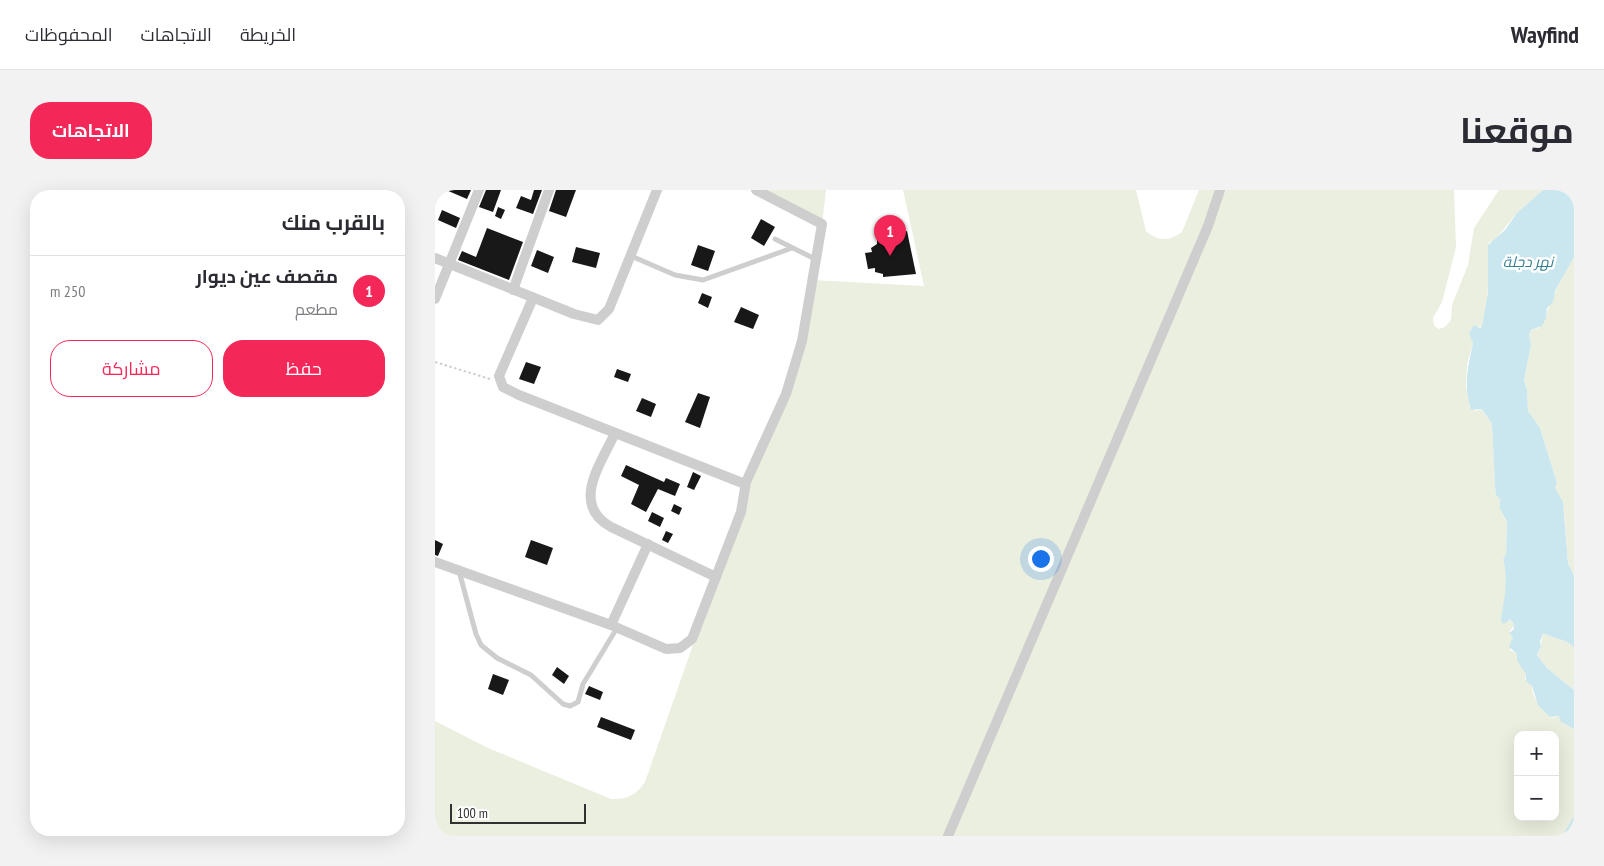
<!DOCTYPE html>
<html lang="ar">
<head>
<meta charset="utf-8">
<style>
	:root { --surface:#fff; --page:#f2f2f3; --text:#2b2b33; --muted:#7c7c81; --line:#e1e1e2; --accent:#f32858 }
	body { margin:0; font-family:"PT Sans Narrow",Cairo,sans-serif; background:var(--page); color:var(--text); direction:rtl }
	.controls { position:absolute; right:15px; bottom:15px; display:grid; overflow:hidden; border-radius:10px; box-shadow:0 5px 20px #0002 }
	.controls button { width:45px; height:45px; display:grid; place-items:center; padding:0; border:0; border-bottom:1px solid var(--line); background:var(--surface); color:var(--text); font:25px sans-serif }
	.scale { position:absolute; left:15px; bottom:12px; width:136px; box-sizing:border-box; padding-left:5px; border:2px solid #313131; border-top:0; font-size:14px; line-height:18px; white-space:nowrap; color:#313131; -webkit-text-stroke:4px #fff; paint-order:stroke }
	.you { position:absolute; left:605px; top:368px; width:18px; height:18px; margin:-12px; border:4px solid #fff; border-radius:50%; background:#1a73e8; box-shadow:0 0 0 8px #1a73e833 }
	.badge { display:grid; place-items:center; width:32px; height:32px; border-radius:50%; background:var(--accent); color:#fff; font-size:16px; font-weight:700 }
	.pin { position:absolute; translate:-50% -41px; filter:drop-shadow(0 1px 2px #0008) }
	.pin::after { content:''; position:absolute; top:26px; width:18px; height:15px; background:inherit; clip-path:polygon(0 0,100% 0,50% 100%) }
	.list { margin:0; padding:0; list-style:none }
	h2 { display:flex; justify-content:space-between; align-items:center; height:65px; margin:0; padding:0 20px; font-size:21px }
	h2 small { font-size:16px; font-weight:400; color:var(--muted) }
	.list li { display:grid; grid-template-columns:32px 1fr auto; gap:15px; align-items:center; box-sizing:border-box; height:70px; padding:0 20px; border-top:1px solid var(--line) }
	.list b { display:block; font-size:19px; white-space:nowrap }
	.list p { margin:0; font-size:16px; white-space:nowrap; color:var(--muted) }
	.list em { font-size:16px; font-style:normal; color:var(--muted) }
	.actions { display:flex; gap:10px; padding:15px 20px }
	.actions a { flex:1; padding:11px 0; border:1px solid var(--accent); border-radius:20px; text-align:center; font-size:18px; color:var(--accent) }
	.actions .main { background:var(--accent); color:#fff }
	.map { position:relative; flex:none; width:1139px; height:646px; overflow:hidden; direction:ltr; border-radius:20px }
	header { display:flex; align-items:center; gap:30px; box-sizing:border-box; height:70px; padding:0 25px; background:var(--surface); border-bottom:1px solid var(--line) }
	header strong { font-size:24px }
	nav { display:flex; gap:28px; margin-inline-start:auto; font-size:18px }
	.intro { display:flex; align-items:center; justify-content:space-between; box-sizing:border-box; height:120px; padding:0 30px }
	h1 { margin:0; font-size:35px }
	.button { padding:12px 22px; border-radius:20px; background:var(--accent); color:#fff; font-size:18px; font-weight:700 }
	main { display:flex; gap:30px; padding:0 30px }
	aside { flex:1; background:var(--surface); border-radius:20px; box-shadow:0 5px 20px #0002 }
	.map>svg:first-child { display:block }
</style>
</head>
<body>
<header>
<strong>Wayfind</strong>
<nav><a>الخريطة</a><a>الاتجاهات</a><a>المحفوظات</a></nav>
</header>
<div class="intro"><h1>موقعنا</h1><a class="button">الاتجاهات</a></div>
<main>
<div class="map">
<svg width="1139" height="646" viewBox="0 0 1139 646">
	<rect width="100%" height="100%" fill="#fff"/>
	<g fill="#eaefdf" fill-rule="evenodd">
		<polygon points="321,0 391,0 387,34"/>
		<path d="M 468,0 L 701,0 L 711,41 C 723,52 735,51 747,42 L 764,0 L 1019,0 L 1021,57 L 1007,112 L 998,128 L 999,136 L 1004,139 L 1010,137 L 1016,130 L 1017,115 L 1033,75 L 1039,38 L 1064,0 L 1108,0 L 1082,23 L 1059,51 L 1054,52 L 1053,64 L 1055,68 C 1051,78 1054,83 1053,92 C 1053,107 1050,122 1047,136 L 1035,140 L 1038,153 L 1032,174 L 1031,196 L 1035,218 L 1041,221 L 1047,219 L 1057,234 L 1060,297 L 1061,305 L 1065,309 L 1065,319 L 1072,333 L 1071,365 L 1068,369 C 1073,387 1073,405 1067,422 L 1072,431 L 1078,431 L 1079,436 L 1074,442 L 1078,447 L 1075,460 L 1082,464 L 1091,484 L 1090,489 L 1097,496 C 1096,508 1109,520 1117,528 L 1124,526 L 1128,533 L 1139,539 L 1139,646 L 0,646 L 0,531 L 53,558 L 176,609 C 192,610 201,605 210,592 L 309,309 L 345,219 L 377,90 L 489,96 ZM 1083,545 L 1120,545 L 1120,627 L 1083,627 Z"/>
		<path d="M 1139,67 L 1139,386 L 1133,373 L 1129,321 L 1120,298 L 1122,293 L 1105,238 L 1093,221 L 1092,200 L 1089,190 L 1096,155 L 1094,145 L 1096,140 L 1104,138 L 1111,128 C 1110,121 1133,74 1139,67 Z"/>
		<path d="M 1108,443 C 1119,449 1129,448 1139,457 L 1139,500 L 1112,478 L 1102,465 L 1105,460 Z"/>
	</g>
	<path fill="#cae7f0" d="M 1108,0 L 1139,0 L 1139,67 L 1120,101 L 1118,112 L 1112,118 L 1111,128 L 1107,136 L 1096,140 L 1094,145 L 1096,155 L 1089,190 L 1092,200 L 1093,221 L 1105,238 L 1122,293 L 1120,298 L 1128,312 L 1133,373 L 1139,386 L 1139,457 C 1129,448 1119,449 1108,443 L 1105,452 L 1106,457 L 1102,465 L 1112,478 L 1139,500 L 1139,539 L 1126,532 L 1124,526 L 1115,527 L 1103,515 L 1097,496 L 1091,491 L 1091,484 L 1082,471 L 1082,464 L 1074,457 L 1078,447 L 1074,443 L 1079,439 L 1078,432 L 1075,430 L 1068,434 L 1066,430 C 1069,409 1074,391 1068,369 L 1071,365 L 1072,332 L 1065,319 L 1065,309 L 1061,305 L 1060,297 L 1057,234 L 1047,219 L 1036,220 C 1028,195 1033,177 1038,153 L 1034,143 L 1039,135 L 1045,138 L 1047,136 L 1053,102 L 1053,55 L 1070,40 L 1082,23 Z"/>
	<g fill="none" stroke-linecap="round" stroke-linejoin="round">
		<polyline stroke="#cae7f0" stroke-width="2.5" points="1129,646 1139,628"/>
	</g>
	<g fill="#181818">
		<polygon points="11,0 36,0 32,9"/>
		<polygon points="51,0 66,0 58,22 44,17"/>
		<polygon points="99,0 107,0 98,24 81,18 86,6 96,10"/>
		<polygon points="121,0 141,0 131,27 114,21"/>
		<polygon points="63,17 70,20 66,29 60,26"/>
		<polygon points="7,20 25,28 21,38 3,30"/>
		<polygon points="326,29 340,37 329,56 316,48"/>
		<polygon points="52,38 88,52 74,90 23,70 27,61 41,67"/>
		<polygon points="472,41 481,84 448,87 448,84 440,82 440,78 433,79 430,63 437,62 436,58 442,54 442,50"/>
		<polygon points="263,55 280,61 273,81 256,75"/>
		<polygon points="141,57 165,63 161,78 137,72"/>
		<polygon points="102,60 119,67 113,83 96,76"/>
		<polygon points="267,103 277,107 273,118 263,113"/>
		<polygon points="306,117 324,125 318,139 299,132"/>
		<polygon points="91,172 106,177 99,194 84,189"/>
		<polygon points="182,179 196,184 193,192 179,187"/>
		<polygon points="263,203 275,207 265,238 250,232"/>
		<polygon points="207,208 221,214 216,227 201,221"/>
		<polygon points="191,275 229,292 231,288 245,294 240,306 223,299 211,322 196,314 204,295 186,286"/>
		<polygon points="258,282 266,286 259,300 252,297"/>
		<polygon points="239,314 247,318 244,325 236,321"/>
		<polygon points="217,322 229,328 225,337 213,331"/>
		<polygon points="231,341 238,344 233,353 227,350"/>
		<polygon points="0,350 8,354 3,366 0,365"/>
		<polygon points="96,350 118,358 112,375 90,367"/>
		<polygon points="122,477 134,486 129,494 117,485"/>
		<polygon points="58,484 74,490 68,505 53,499"/>
		<polygon points="154,496 168,502 165,510 150,504"/>
		<polygon points="166,527 200,540 196,550 162,537"/>
	</g>
	<g fill="none" stroke-linecap="round" stroke-linejoin="round">
		<polyline stroke="#cecece" stroke-width="2" stroke-dasharray="2.5 2.5" stroke-linecap="butt" points="0,172 55,189"/>
		<g stroke="#cecece" stroke-width="5">
			<polyline points="340,49 380,69"/>
			<polyline points="196,66 240,85 268,90 357,58"/>
			<polyline points="24,381 41,444 46,455 62,468 96,485 128,514 135,516 143,512 148,494 182,438"/>
		</g>
		<g stroke="#cecece" stroke-width="10">
			<polyline points="0,68 139,124 163,130 174,119 222,0"/>
			<polyline points="78,100 114,0"/>
			<polyline points="98,108 64,186 68,197 84,205 310,294"/>
			<polyline points="0,109 44,0"/>
			<path d="M 180,243 C 166,274 135,314 176,337 L 281,387"/>
			<polyline points="0,372 176,435 231,459 245,458 257,449 306,322 311,292 351,204 367,151 387,34 321,0"/>
			<polyline points="176,435 213,354"/>
			<polyline points="513,646 773,36 785,0"/>
		</g>
	</g>
	<g text-anchor="middle" dominant-baseline="central" stroke-width="5" stroke-linejoin="round" paint-order="stroke">
		<g font-size="15" font-style="italic" fill="#357f94" stroke="#fff">
			<text x="1093" y="71">نهر دجلة</text>
		</g>
	</g>
</svg>
<div class="controls">
<button>+</button>
<button>−</button>
</div>
<div class="scale">100 m</div>
<div class="you"></div>
<div class="pin badge" style="left:455px;top:66px">1</div>
</div>
<aside>
<h2>بالقرب منك<small></small></h2>
<ul class="list">
<li><span class="badge">1</span><div><b>مقصف عين ديوار</b><p>مطعم</p></div><em>250 m</em></li>
</ul>
<div class="actions"><a class="main">حفظ</a><a>مشاركة</a></div>
</aside>
</main>
</body>
</html>
